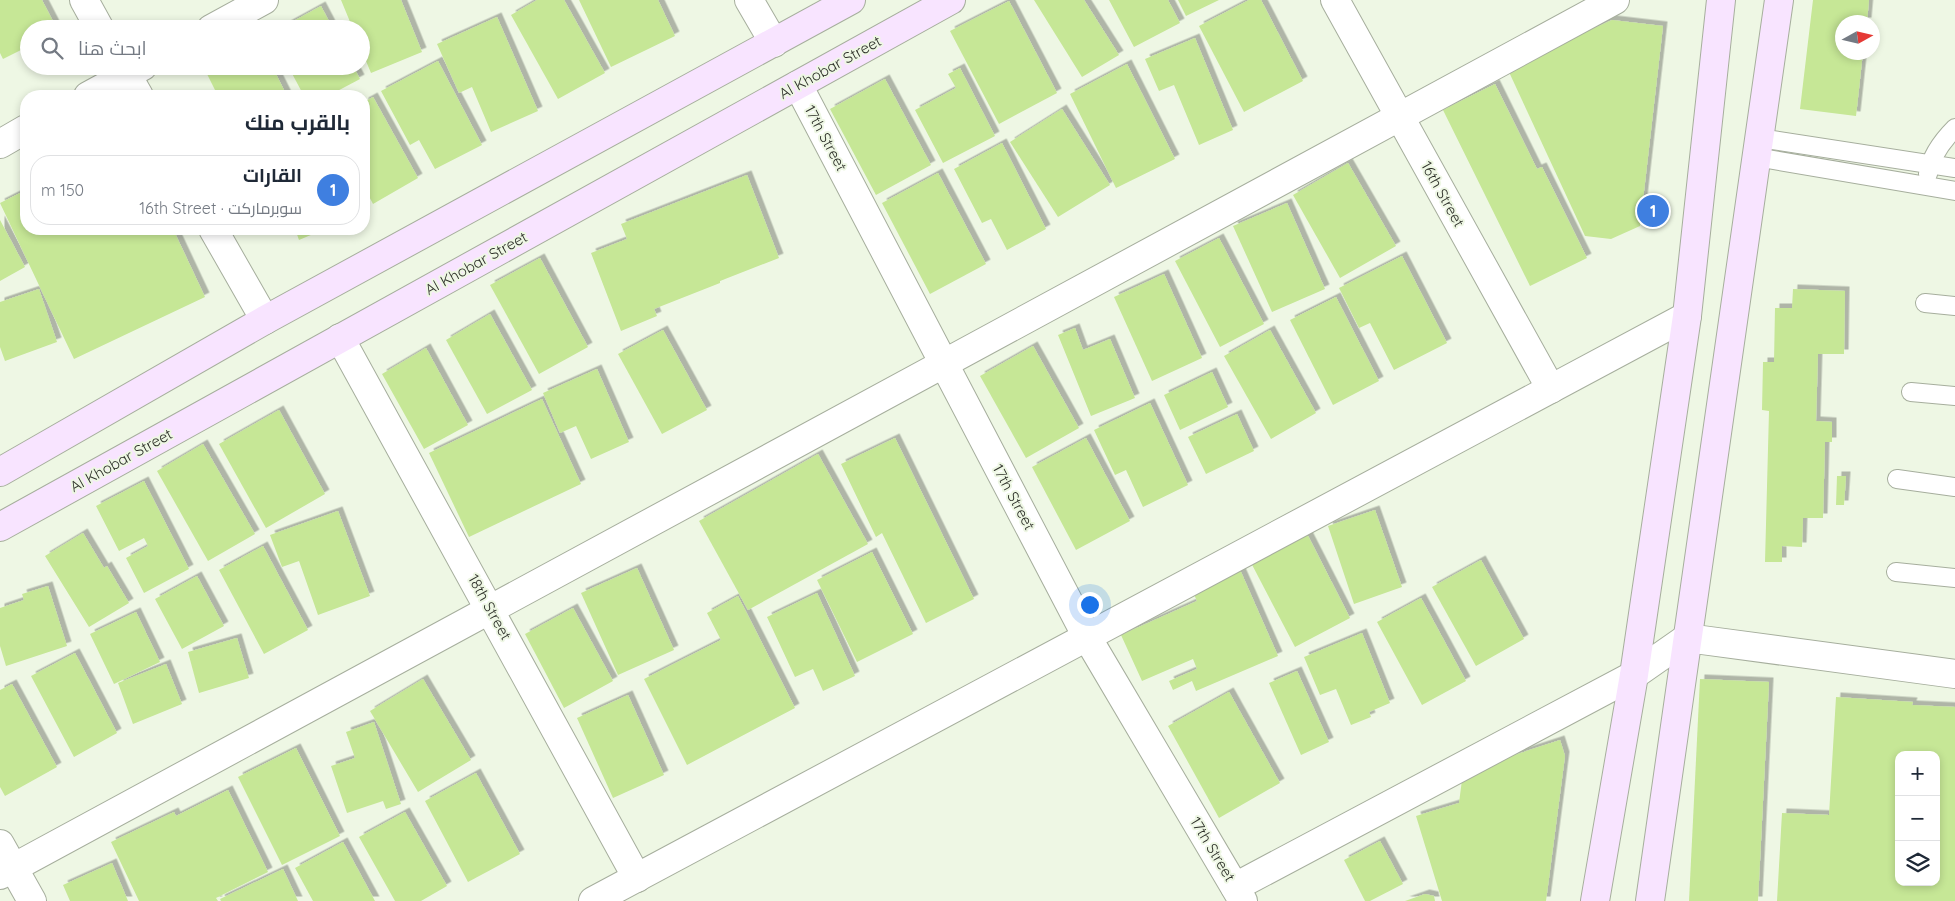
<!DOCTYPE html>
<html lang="ar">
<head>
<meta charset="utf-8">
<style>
	:root { --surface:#fff; --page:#f2f2f3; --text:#1f2937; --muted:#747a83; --line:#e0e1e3; --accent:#a956c6 }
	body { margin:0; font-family:Quicksand,Cairo,sans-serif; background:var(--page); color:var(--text); direction:rtl }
	.controls { position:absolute; right:15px; bottom:15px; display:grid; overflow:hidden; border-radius:10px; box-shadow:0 2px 8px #0003 }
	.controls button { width:45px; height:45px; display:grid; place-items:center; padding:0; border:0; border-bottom:1px solid var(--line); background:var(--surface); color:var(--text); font:25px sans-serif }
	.compass { position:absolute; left:1835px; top:15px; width:45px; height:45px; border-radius:50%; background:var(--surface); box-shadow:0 2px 8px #0003; rotate:82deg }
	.you { position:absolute; left:1089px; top:604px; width:18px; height:18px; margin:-12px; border:4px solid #fff; border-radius:50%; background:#1a73e8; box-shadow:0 0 0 8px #1a73e833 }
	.badge { display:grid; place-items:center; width:32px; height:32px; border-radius:50%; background:var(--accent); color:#fff; font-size:16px; font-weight:700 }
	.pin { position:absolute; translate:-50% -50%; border:2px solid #fff; box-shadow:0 1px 5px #0006 }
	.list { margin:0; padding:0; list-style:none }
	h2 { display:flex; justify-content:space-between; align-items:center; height:65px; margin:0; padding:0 20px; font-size:21px }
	h2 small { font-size:16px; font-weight:400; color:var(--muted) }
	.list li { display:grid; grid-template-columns:32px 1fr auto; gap:15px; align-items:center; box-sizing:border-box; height:70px; margin:0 10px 10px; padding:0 10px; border:1px solid var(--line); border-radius:20px }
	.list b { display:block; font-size:19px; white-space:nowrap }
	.list p { margin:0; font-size:16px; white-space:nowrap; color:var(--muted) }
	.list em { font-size:16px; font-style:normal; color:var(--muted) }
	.icon { flex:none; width:28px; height:28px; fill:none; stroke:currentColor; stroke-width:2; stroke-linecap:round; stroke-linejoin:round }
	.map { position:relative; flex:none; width:1955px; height:901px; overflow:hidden; direction:ltr }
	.search { position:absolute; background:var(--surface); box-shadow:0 2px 8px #0003; left:20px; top:20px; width:350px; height:55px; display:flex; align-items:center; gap:12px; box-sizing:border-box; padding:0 18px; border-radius:28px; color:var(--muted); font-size:19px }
	.panel { position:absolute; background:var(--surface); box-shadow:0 2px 8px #0003; left:20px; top:90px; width:350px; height:145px; border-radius:20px; direction:rtl }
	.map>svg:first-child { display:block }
</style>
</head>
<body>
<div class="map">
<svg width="1955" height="901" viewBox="0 0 1955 901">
	<defs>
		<filter id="shadow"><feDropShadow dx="4.5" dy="-4.5" stdDeviation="0" flood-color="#0004"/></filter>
	</defs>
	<rect width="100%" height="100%" fill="#eef7e4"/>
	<g fill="#c6e796" fill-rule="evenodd" filter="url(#shadow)">
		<polygon points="0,0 42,0 57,29 29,29 29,46 3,59 0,53"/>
		<polygon points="341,0 401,0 422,52 371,73 361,49 361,29 353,29"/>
		<polygon points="537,0 564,0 605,73 558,99 511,15"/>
		<polygon points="579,0 658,0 675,36 611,67"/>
		<polygon points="1034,0 1084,0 1119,55 1082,77"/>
		<polygon points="1109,0 1168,0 1180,23 1134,47"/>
		<polygon points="1178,0 1219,0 1186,16"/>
		<polygon points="1249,0 1261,0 1303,81 1244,112 1199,26"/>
		<polygon points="1813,0 1869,0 1867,22 1842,22 1842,52 1863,52 1856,116 1800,109"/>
		<polygon points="1009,1 1057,93 999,124 950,31"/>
		<polygon points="321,6 333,29 279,29"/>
		<polygon points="497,17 538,111 491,132 472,87 459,93 437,44"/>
		<polygon points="1612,20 1663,26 1640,226 1611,239 1585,236 1509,72 1509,67"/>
		<polygon points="1195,38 1233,130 1199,145 1174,85 1159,91 1145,59"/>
		<polygon points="438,61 482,145 435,169 419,140 410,145 381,91"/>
		<polygon points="1127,64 1175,159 1116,188 1070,94"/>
		<polygon points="203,66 272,66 287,96 218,96"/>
		<polygon points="288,66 353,66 360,79 328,96 304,96"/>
		<polygon points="960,68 995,136 943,163 915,110 956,88 948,74"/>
		<polygon points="885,79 931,165 876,195 830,109"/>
		<polygon points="1495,84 1537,169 1542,167 1587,258 1530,286 1443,110"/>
		<polygon points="373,97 418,178 373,204 364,187 364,102"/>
		<polygon points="1062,109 1110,185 1058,217 1010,142"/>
		<polygon points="1002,143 1046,229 1007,250 991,219 982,223 954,169"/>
		<polygon points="1348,163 1396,246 1340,278 1293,195"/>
		<polygon points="938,173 986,264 930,294 882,203"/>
		<polygon points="747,175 779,258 720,281 720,283 654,309 657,316 621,331 591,253 627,239 621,224"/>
		<polygon points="26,190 26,229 173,229 205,297 74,359 0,203"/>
		<polygon points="1287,203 1325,289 1272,312 1233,226"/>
		<polygon points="0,220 25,267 0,281"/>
		<polygon points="295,229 325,229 299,240"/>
		<polygon points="1219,238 1264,324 1220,347 1175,261"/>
		<polygon points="1402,256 1447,343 1394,370 1370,323 1359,328 1339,288"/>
		<polygon points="540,258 588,347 539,374 490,285"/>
		<polygon points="1164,274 1202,358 1152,381 1114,297"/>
		<polygon points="39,289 57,342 5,361 0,347 0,302"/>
		<polygon points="1793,289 1845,291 1844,354 1818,354 1816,421 1832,422 1832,442 1825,442 1823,518 1803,518 1802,547 1782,546 1782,562 1765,562 1769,411 1762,410 1763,362 1774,362 1775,308 1792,308"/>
		<polygon points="1336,297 1379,381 1333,405 1290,320"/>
		<polygon points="490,314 532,390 487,414 446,340"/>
		<polygon points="1075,328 1083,350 1110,339 1135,398 1091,416 1058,335"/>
		<polygon points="663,330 707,410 662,434 618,354"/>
		<polygon points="1270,330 1316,413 1271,439 1224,356"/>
		<polygon points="1033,346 1079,428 1026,458 980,376"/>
		<polygon points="426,348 468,425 424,449 382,374"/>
		<polygon points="597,369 629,442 591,459 576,426 560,433 543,393"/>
		<polygon points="1212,372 1228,407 1180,430 1164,395"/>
		<polygon points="542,399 581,484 469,537 429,453"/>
		<polygon points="1150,403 1188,485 1143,507 1126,470 1115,475 1094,430"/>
		<polygon points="279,410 325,494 266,528 219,444"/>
		<polygon points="1237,414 1254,451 1206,474 1188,437"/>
		<polygon points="895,438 974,599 926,623 882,533 876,537 841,464"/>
		<polygon points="1086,438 1130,521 1076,550 1032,467"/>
		<polygon points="203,444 255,534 208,561 157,471"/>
		<polygon points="818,454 868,544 748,610 699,521"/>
		<polygon points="1837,476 1846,476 1844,505 1836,505"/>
		<polygon points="144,481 189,569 144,593 126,558 148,546 144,538 119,551 96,506"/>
		<polygon points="1375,510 1402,587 1354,604 1328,526"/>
		<polygon points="338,511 370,596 318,615 299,561 282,567 270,535"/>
		<polygon points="1304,528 1350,618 1295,647 1248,557"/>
		<polygon points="83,533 104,568 107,566 129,603 89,627 45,556"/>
		<polygon points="263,546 308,630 264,654 219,570"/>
		<polygon points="872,552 913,634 857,662 817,580"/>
		<polygon points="1481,560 1524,639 1476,666 1432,587"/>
		<polygon points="1237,563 1278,656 1196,691 1192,681 1173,690 1169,681 1197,669 1193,659 1142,681 1121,635 1197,601 1189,584"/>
		<polygon points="637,568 674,650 618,675 581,593"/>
		<polygon points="197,576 224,626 182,649 155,599"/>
		<polygon points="48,586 67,646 6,666 0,646 0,608 24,600 22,594"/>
		<polygon points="817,593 855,676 823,691 813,669 795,677 767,617"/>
		<polygon points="738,596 795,708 687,765 644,679 721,640 707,613"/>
		<polygon points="1421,598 1466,681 1422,705 1377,622"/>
		<polygon points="573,608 613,681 564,708 525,634"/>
		<polygon points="136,612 160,662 114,684 90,634"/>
		<polygon points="1362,633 1390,703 1369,712 1371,717 1351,725 1336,689 1320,695 1304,657"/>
		<polygon points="237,638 249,678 199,693 188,652"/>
		<polygon points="75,653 117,733 74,757 31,676"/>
		<polygon points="166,664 182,704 133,724 118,683"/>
		<polygon points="1297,671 1329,742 1301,755 1269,683"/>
		<polygon points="423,679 471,760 418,792 370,711"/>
		<polygon points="1700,679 1769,682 1758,901 1689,901"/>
		<polygon points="12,684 57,767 5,796 0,787 0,690"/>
		<polygon points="1229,692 1280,783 1219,818 1168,726"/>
		<polygon points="628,695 664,775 613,798 577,718"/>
		<path d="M 1836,697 L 1913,702 L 1912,705 L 1955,707 L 1955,901 L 1777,901 L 1782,813 L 1829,815 ZM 1899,755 L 1936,755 L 1936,882 L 1899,882 Z"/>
		<polygon points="374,722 401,804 386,809 383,801 347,813 331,766 355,758 346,732"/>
		<polygon points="1560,740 1565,756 1546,901 1442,901 1416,816 1459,803 1463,772"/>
		<polygon points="296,748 340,836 282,865 238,777"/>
		<polygon points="476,773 520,854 468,882 425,801"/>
		<polygon points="228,790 268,872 216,898 218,901 139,901 111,842 174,812 176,816"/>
		<polygon points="405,812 447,886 421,901 395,901 359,837"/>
		<polygon points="1380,841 1403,884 1370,901 1365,901 1344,860"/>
		<polygon points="343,842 375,901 313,901 295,868"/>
		<polygon points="112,863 128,901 70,901 63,885"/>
		<polygon points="283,869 298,901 221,901 220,899"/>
		<polygon points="1425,894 1434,896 1435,901 1405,901"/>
	</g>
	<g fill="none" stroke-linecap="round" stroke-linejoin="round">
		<g stroke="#a6ae9d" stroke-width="20">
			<g id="lane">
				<polyline points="1759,138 1955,168"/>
				<polyline points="1756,157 1955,191"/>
				<path d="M 1928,174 C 1931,156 1942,141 1955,128"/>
				<polyline points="1925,303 1955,306"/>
				<polyline points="1911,392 1955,396"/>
				<polyline points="1897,479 1955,487"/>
				<polyline points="1896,572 1955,578"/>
			</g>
		</g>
		<g stroke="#a6ae9d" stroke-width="30">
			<g id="street">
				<polyline points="84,0 100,29"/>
				<polyline points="749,0 774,43"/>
				<polyline points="1335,0 1551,389"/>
				<polyline points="211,29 264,0"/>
				<polyline points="122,66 139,96"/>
				<polyline points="798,85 1087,637 1243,901"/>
				<polyline points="88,96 143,66"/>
				<polyline points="0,144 26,129"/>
				<polyline points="213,229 265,320"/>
				<polyline points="340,338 637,878"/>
				<polyline points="0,844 32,901"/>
				<polyline points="0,875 1615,0"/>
				<polyline points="1235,887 1634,675 1687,638 1955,674"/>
				<polyline points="593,901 1687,316"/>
			</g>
		</g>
		<g stroke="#a6ae9d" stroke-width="30">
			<g id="secondary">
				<polyline points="0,472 265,320 851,0"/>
				<polyline points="0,527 951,0"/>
				<polyline points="1595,901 1634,675 1687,316 1721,0"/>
				<polyline points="1650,901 1779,0"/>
			</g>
		</g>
		<use href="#lane" stroke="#fff" stroke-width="18"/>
		<use href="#street" stroke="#fff" stroke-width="28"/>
		<use href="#secondary" stroke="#f8e4ff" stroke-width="28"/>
	</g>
	<g text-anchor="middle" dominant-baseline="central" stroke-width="4" stroke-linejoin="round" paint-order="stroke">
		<g font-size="15" fill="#2d3029" stroke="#eef7e4">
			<text transform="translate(830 67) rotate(-29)">Al Khobar Street</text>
			<text transform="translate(826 138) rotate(62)">17th Street</text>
			<text transform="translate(1443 194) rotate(61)">16th Street</text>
			<text transform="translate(476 263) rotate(-29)">Al Khobar Street</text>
			<text transform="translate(121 460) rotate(-29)">Al Khobar Street</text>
			<text transform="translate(1014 497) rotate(62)">17th Street</text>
			<text transform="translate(490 607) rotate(61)">18th Street</text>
			<text transform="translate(1213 849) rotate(59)">17th Street</text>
		</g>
	</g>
</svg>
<div class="controls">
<button>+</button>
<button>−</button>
<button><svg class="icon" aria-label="layers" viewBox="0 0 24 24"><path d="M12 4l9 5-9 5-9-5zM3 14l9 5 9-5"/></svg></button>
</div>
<svg class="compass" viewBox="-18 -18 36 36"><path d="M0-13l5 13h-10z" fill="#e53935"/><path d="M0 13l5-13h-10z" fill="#747a83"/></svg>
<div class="you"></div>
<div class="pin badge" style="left:1653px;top:211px;background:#3f7fe0">1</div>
<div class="search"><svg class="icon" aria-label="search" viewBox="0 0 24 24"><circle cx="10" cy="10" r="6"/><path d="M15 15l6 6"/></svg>ابحث هنا</div>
<section class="panel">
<h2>بالقرب منك<small></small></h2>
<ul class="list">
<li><span class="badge" style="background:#3f7fe0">1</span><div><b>القارات</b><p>سوبرماركت · 16th Street</p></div><em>150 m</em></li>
</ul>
</section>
</div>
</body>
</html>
